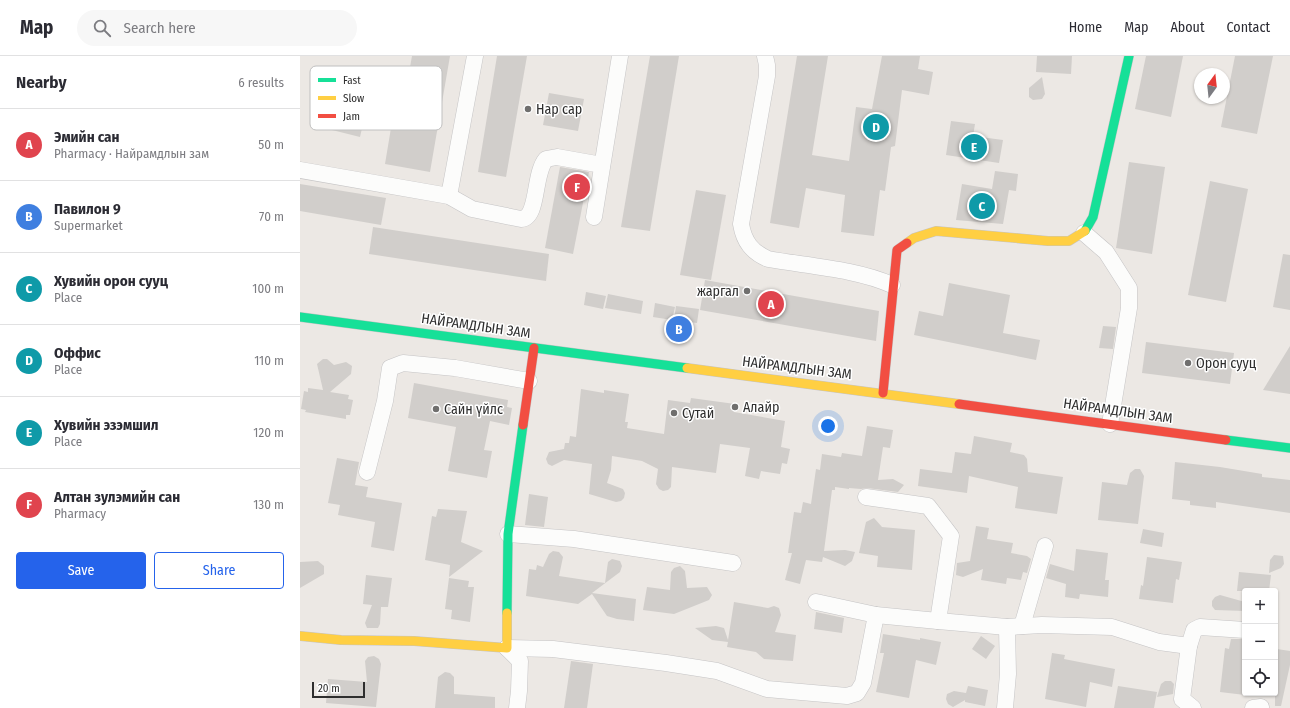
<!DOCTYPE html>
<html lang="en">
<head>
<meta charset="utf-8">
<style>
	:root { --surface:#fff; --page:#f7f7f7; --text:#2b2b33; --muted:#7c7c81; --line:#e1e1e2; --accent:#2563eb }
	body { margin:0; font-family:"Fira Sans Condensed",sans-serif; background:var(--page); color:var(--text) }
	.controls { position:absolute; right:12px; bottom:12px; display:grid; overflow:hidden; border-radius:4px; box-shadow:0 1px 3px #0004 }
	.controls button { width:36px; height:36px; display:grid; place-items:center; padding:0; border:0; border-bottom:1px solid var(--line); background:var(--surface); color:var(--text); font:20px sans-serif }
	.compass { position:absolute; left:894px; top:12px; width:36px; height:36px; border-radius:50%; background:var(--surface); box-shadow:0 1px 3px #0004; rotate:15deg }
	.scale { position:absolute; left:12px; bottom:10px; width:53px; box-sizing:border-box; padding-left:4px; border:2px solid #2e2e2e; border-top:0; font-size:11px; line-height:14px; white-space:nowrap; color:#2e2e2e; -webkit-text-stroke:3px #fff; paint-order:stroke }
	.you { position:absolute; left:528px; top:370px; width:14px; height:14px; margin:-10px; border:3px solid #fff; border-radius:50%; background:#1a73e8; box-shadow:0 0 0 6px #1a73e833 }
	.badge { display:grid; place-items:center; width:26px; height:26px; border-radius:50%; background:var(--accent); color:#fff; font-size:13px; font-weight:700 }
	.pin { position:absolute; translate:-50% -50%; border:2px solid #fff; box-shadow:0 1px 4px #0006 }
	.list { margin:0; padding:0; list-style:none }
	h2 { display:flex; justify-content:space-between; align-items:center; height:52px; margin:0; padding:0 16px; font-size:17px }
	h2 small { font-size:13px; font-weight:400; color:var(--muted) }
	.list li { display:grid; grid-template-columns:26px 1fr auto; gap:12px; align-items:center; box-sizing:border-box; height:72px; padding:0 16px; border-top:1px solid var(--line) }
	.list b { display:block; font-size:15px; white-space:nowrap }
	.list p { margin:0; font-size:13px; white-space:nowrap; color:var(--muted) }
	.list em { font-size:13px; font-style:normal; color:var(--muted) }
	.actions { display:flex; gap:8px; padding:12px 16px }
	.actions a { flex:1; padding:9px 0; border:1px solid var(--accent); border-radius:4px; text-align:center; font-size:14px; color:var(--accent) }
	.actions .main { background:var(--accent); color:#fff }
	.icon { flex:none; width:22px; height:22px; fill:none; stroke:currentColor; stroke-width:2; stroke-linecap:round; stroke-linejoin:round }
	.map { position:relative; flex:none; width:990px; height:652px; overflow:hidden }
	header { display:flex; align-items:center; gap:24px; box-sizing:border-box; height:56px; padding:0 20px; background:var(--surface); border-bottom:1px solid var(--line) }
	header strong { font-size:19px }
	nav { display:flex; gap:22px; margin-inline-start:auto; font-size:14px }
	.search { width:280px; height:36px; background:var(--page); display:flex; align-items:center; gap:10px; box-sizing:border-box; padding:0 14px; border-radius:22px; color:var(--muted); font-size:15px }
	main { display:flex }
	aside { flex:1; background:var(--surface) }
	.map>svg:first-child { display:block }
</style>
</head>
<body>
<header>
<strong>Map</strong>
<div class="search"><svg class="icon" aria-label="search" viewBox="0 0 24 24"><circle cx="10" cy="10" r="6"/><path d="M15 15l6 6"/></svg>Search here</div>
<nav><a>Home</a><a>Map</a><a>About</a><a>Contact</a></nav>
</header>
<main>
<aside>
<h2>Nearby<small>6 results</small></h2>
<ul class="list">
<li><span class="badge" style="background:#e0444e">A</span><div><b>Эмийн сан</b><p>Pharmacy · Найрамдлын зам</p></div><em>50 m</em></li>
<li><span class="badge" style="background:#3f7fe0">B</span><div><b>Павилон 9</b><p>Supermarket</p></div><em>70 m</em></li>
<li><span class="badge" style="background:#0f9aa8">C</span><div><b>Хувийн орон сууц</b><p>Place</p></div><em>100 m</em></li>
<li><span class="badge" style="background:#0f9aa8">D</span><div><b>Оффис</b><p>Place</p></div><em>110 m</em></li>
<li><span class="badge" style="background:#0f9aa8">E</span><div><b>Хувийн эзэмшил</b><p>Place</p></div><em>120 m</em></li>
<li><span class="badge" style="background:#e0444e">F</span><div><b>Алтан зулэмийн сан</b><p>Pharmacy</p></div><em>130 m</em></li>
</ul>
<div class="actions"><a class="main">Save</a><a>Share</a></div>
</aside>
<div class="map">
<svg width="990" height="652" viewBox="0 0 990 652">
	<rect width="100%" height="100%" fill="#ece8e4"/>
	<g fill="#d1cecb">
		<polygon points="112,0 150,0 130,116 85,108 92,66 63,68 60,81 32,74 40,43 94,56 98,26 107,28"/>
		<polygon points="197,0 227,0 206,121 178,116"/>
		<polygon points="350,0 379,0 350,175 321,171"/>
		<polygon points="497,0 528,0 512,99 549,105 556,51 572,53 582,0 620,0 618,13 633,16 629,39 602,34 595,90 591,91 585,135 580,134 574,180 541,176 545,139 506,132 499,172 470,167"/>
		<polygon points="737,0 772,0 771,18 736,16"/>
		<polygon points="846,0 883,0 871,61 835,53"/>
		<polygon points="935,0 973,0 957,78 921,71"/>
		<polygon points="742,21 745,38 742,43 733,44 729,41 729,32"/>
		<polygon points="249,37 284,43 278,75 243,69"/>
		<polygon points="651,65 675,68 673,80 703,84 699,107 646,99"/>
		<polygon points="829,106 865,111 852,198 816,192"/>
		<polygon points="260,111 289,116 273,198 245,192"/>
		<polygon points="695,115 718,118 716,135 709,134 703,168 656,164 662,128 692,133"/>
		<polygon points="910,125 948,133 926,246 888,239"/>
		<polygon points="0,128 86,142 81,169 0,155"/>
		<polygon points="396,134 426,139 411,224 380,219"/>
		<polygon points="73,171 249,198 246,225 69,198"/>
		<polygon points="983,198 990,199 990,254 973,251"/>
		<polygon points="405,224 579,255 576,285 400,254"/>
		<polygon points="649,227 710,239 703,277 740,284 736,304 614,279 619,255 643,260"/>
		<polygon points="286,236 306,240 303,253 284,249"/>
		<polygon points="308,238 343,245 341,258 305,252"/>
		<polygon points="355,247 375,251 372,264 353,261"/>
		<polygon points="376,250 399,253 397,267 374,264"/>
		<polygon points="803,270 816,271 813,293 799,292"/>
		<polygon points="846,286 934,297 930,328 842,317"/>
		<polygon points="990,290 990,338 963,334"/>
		<polygon points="23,303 27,303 34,309 46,306 52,310 51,318 30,336 49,339 48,343 53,344 50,359 46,359 46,363 5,356 6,354 1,353 4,335 8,336 8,332 23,334 17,308"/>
		<polygon points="114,327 208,344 207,351 212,352 209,369 190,365 184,394 192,395 187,422 148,415 156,371 108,362"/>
		<polygon points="281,333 304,337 304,334 329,338 325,366 328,366 327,372 364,378 368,344 390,347 391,342 435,348 434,356 485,365 481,391 490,393 487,408 482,407 480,418 461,415 459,423 445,420 450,392 420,388 416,417 372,411 371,431 368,434 363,435 359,433 356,428 358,413 342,405 312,400 311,414 307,427 323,433 325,437 324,442 321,445 316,446 289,438 292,408 264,404 252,410 248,408 246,403 249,396 264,393 265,387 269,387 270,380 276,381"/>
		<polygon points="567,370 593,374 590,392 583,391 578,424 593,423 604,429 598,436 567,432 561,433 549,432 549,433 535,431 535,434 532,434 524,495 545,494 555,496 552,505 545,510 523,501 522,506 506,504 500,528 485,524 492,497 488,497 494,456 501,457 503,446 511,448 516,413 520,414 522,398 541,401 542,397 562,400"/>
		<polygon points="674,380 712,387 710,396 724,399 727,403 728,416 763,421 757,458 715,452 718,431 669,420 667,437 618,430 620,413 652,417 655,396 671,398"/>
		<polygon points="37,402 59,406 55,429 68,431 66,441 102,447 94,495 71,491 75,466 38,459 40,449 28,447"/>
		<polygon points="875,406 920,411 962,418 962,421 990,424 990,457 916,446 916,452 890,449 890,445 872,443"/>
		<polygon points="835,413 840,413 844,420 838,468 798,464 802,426 827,429 830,417"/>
		<polygon points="229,438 248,441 244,471 225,469"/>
		<polygon points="138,453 167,455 161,486 183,495 149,521 150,509 125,504 132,460 136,461"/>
		<polygon points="574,462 582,471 615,474 612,514 577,511 578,500 559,497 566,466"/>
		<polygon points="676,470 689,472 687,483 713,487 711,497 727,500 731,503 727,517 723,516 721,524 707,522 706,528 681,524 683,513 663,521 656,519 657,507 670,505"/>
		<polygon points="843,473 864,477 862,491 840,487"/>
		<polygon points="776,493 808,497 805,524 809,524 808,541 780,538 779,543 765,541 766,528 746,522 750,508 774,515"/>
		<polygon points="253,495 259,496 263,501 259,520 305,527 308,506 312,503 320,505 322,510 320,516 292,537 336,543 334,565 317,563 307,560 292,538 278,548 226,540 229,513 236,514 237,509 243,511 249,498"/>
		<polygon points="974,499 983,500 984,508 981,512 969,517 970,504"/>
		<polygon points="847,501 882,506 879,524 876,523 873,547 839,543 841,529 843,530"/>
		<polygon points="18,505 24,510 24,518 0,532 0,506"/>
		<polygon points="380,510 385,515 387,532 407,531 412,539 409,544 374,558 343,554 347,531 370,534 371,516 374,512"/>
		<polygon points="939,516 971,519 969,535 937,535"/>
		<polygon points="66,519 92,522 88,551 81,551 80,568 78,572 67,572 65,567 72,549 63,548"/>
		<polygon points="149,522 169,525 168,531 174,531 170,566 151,563 152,554 145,553"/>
		<polygon points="920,539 945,546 945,555 915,554 912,550 912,545 915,541"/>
		<polygon points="434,546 468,552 474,550 479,552 481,559 475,576 496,579 493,605 464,603 456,596 427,591 428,586 412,584 395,572 416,570 424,572 428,584"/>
		<polygon points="516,556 544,562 542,577 514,573"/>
		<polygon points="583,578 620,584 620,582 641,586 636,609 616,604 609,642 576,636 584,597 580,597"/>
		<polygon points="681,580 695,590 686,603 672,593"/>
		<polygon points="931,583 945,583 945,639 920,636 925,592 929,593"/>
		<polygon points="977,593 990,595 990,609 981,650 975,650 975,601"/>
		<polygon points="752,597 765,599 764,603 815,613 812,631 790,626 786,651 745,643"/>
		<polygon points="74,600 79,603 81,608 76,651 26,647 28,623 67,626 65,605 68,601"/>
		<polygon points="271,605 293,608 287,652 264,652"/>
		<polygon points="145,616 150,617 154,621 154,638 195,641 195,652 135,652 138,621"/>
		<polygon points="865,625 871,625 874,628 873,638 857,641 861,628"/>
		<polygon points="668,630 688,634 685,650 665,646 665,644 653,651 648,648 646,643 647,638 654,635 666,637"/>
		<polygon points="818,630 857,636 854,652 814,652"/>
	</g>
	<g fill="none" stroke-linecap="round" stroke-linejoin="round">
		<g stroke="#c5c4c5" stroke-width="17">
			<g id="street">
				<path d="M 465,0 L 467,9 L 467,20 L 441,168 C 444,186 452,196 468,203 C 507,210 557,213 592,229"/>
				<path d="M 0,114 L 149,140 L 172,153 L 221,163 C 239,162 233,118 246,103 L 257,101 L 302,109"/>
				<polyline points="149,140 175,0"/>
				<polyline points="294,161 320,0"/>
				<polyline points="784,177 806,196 829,232 829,252 810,368"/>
				<polyline points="67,416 85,345 90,312 103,307 155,312 229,325"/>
				<polyline points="566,441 628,450 651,480 638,565"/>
				<polyline points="208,478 274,483 433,507"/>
				<polyline points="516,546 576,559 638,565 707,571 742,569 812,571 859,586 889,590 882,643 893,652"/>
				<polyline points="722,570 745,490"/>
				<polyline points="889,590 894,574 900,571 945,574"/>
				<polyline points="207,592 253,593 366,607 417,615 467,633 547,640 557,637 563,627 576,559"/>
				<polyline points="207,592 220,605 219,635 217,652"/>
				<polyline points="705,652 708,618 707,571"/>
				<polyline points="953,652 961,651"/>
			</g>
		</g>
		<g stroke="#c5c4c5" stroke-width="10">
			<g id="fast">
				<polyline points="785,175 793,161 829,0"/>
				<polyline points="0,261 387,312"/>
				<polyline points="926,384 990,392"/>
				<polyline points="207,557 208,478 223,369"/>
			</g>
		</g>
		<g stroke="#c5c4c5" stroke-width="10">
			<g id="slow">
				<polyline points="607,187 614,182 636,175 748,185 769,185 785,175"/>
				<polyline points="387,312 659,348"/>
				<polyline points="0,580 41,584 114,585 207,592 207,557"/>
			</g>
		</g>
		<g stroke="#c5c4c5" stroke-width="10">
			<g id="jam">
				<polyline points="583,337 597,194 607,187"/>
				<polyline points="659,348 926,384"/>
				<polyline points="223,369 234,292"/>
			</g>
		</g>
		<use href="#street" stroke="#fcfcfb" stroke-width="16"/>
		<use href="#fast" stroke="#16e098" stroke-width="9"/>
		<use href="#slow" stroke="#ffcf43" stroke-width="9"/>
		<use href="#jam" stroke="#f24e42" stroke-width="9"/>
	</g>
	<g fill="#706f6e" stroke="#fff" stroke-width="1.5">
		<circle cx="228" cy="53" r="4"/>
		<circle cx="447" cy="235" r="4"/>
		<circle cx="888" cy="307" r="4"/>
		<circle cx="435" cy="351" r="4"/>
		<circle cx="136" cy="353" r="4"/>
		<circle cx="374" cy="357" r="4"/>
	</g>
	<g text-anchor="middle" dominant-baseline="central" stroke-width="3" stroke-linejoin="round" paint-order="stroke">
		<g font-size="14" fill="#2e2e2e" stroke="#fff" text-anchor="start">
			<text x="236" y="53">Нар сар</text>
			<text x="439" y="235" text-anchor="end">жаргал</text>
			<text x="896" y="307">Орон сууц</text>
			<text x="443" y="351">Алайр</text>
			<text x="144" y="353">Сайн үйлс</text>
			<text x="382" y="357">Сутай</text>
		</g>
		<g font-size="14" fill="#2e2e2e" stroke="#fff">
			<text transform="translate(176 270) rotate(8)">НАЙРАМДЛЫН ЗАМ</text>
			<text transform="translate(497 312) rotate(7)">НАЙРАМДЛЫН ЗАМ</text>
			<text transform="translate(818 355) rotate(8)">НАЙРАМДЛЫН ЗАМ</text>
		</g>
	</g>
	<rect x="10" y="10" width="132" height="64" rx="6" fill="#fff" stroke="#c0c0c0" stroke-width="1"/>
	<rect x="18" y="22" width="18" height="4" fill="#16e098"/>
	<rect x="18" y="40" width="18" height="4" fill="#ffcf43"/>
	<rect x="18" y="58" width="18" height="4" fill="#f24e42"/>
	<g font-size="11" fill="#2e2e2e">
		<text x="43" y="28">Fast</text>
		<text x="43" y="46">Slow</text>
		<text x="43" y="64">Jam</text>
	</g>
</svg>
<div class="controls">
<button>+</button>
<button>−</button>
<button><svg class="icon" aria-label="locate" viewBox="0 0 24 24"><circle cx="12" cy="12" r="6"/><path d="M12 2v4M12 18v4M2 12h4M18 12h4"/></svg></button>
</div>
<svg class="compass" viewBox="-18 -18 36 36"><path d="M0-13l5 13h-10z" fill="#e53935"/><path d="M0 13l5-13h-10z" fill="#7c7c81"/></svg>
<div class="scale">20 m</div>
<div class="you"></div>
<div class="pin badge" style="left:471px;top:248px;background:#e0444e">A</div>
<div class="pin badge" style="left:379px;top:273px;background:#3f7fe0">B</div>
<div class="pin badge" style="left:682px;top:150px;background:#0f9aa8">C</div>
<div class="pin badge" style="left:576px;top:71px;background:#0f9aa8">D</div>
<div class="pin badge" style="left:674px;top:91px;background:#0f9aa8">E</div>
<div class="pin badge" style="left:277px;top:131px;background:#e0444e">F</div>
</div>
</main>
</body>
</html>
